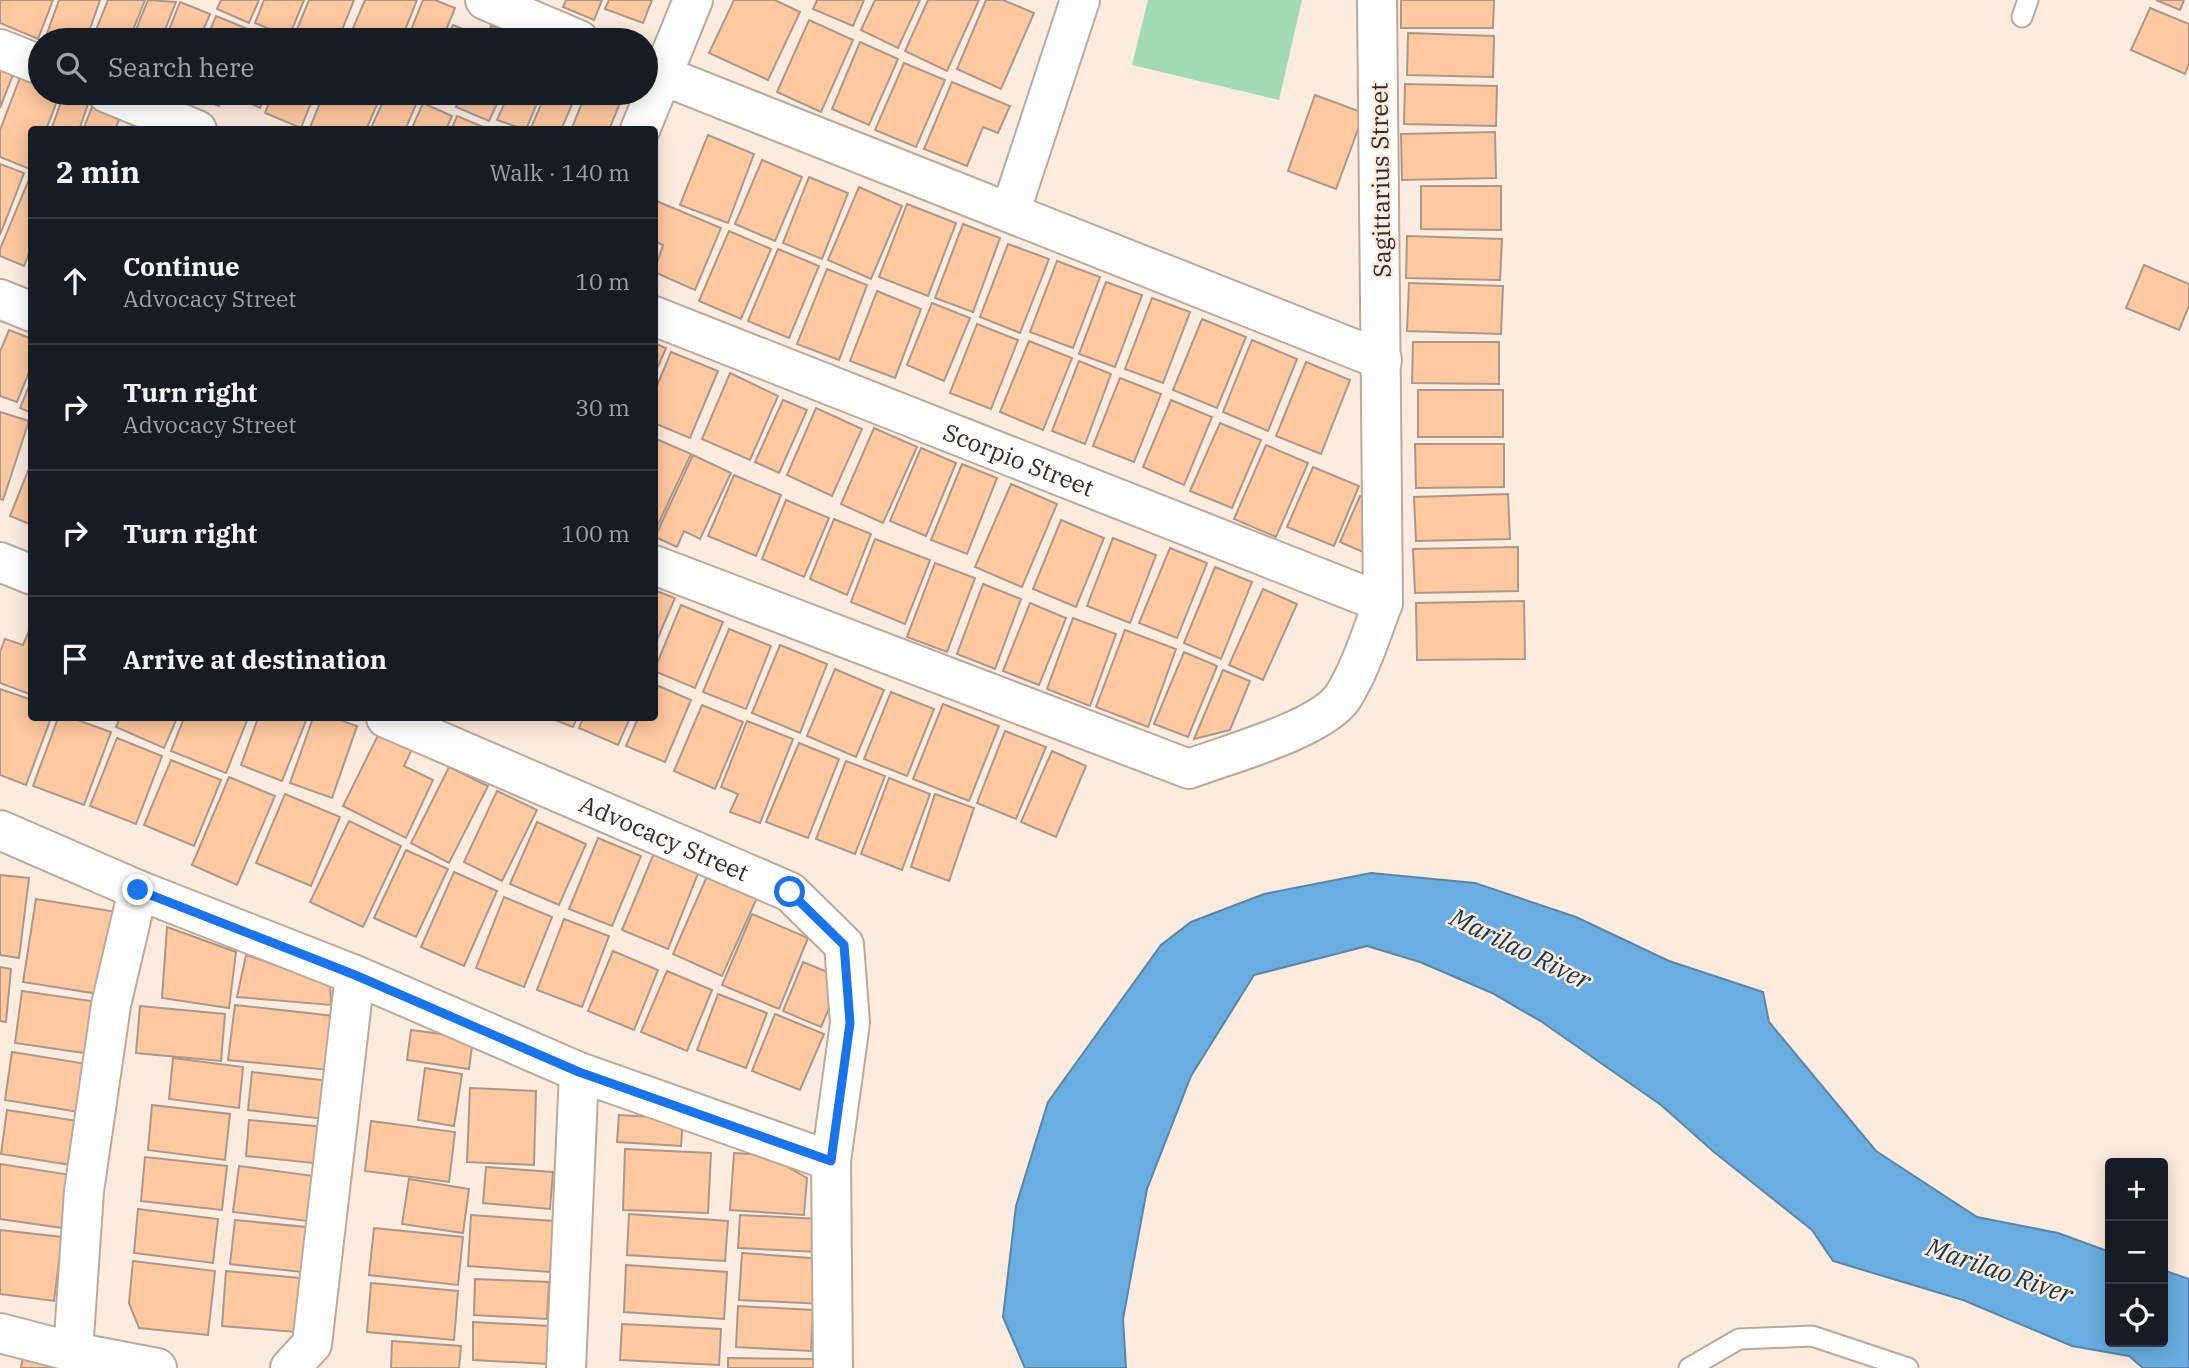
<!DOCTYPE html>
<html lang="en">
<head>
<meta charset="utf-8">
<style>
	:root { --surface:#171b24; --page:#20242c; --text:#f1f3f6; --muted:#9ea1a6; --line:#363941 }
	body { margin:0; font-family:"IBM Plex Serif",serif; background:var(--page); color:var(--text) }
	.controls { position:absolute; right:21px; bottom:21px; display:grid; overflow:hidden; border-radius:7px; box-shadow:0 4px 18px #0003 }
	.controls button { width:63px; height:63px; display:grid; place-items:center; padding:0; border:0; border-bottom:2px solid var(--line); background:var(--surface); color:var(--text); font:35px sans-serif }
	.stop { position:absolute; width:21px; height:21px; margin:-16px; border:5px solid #1a73e8; border-radius:50%; background:#fff }
	.stop.end { background:#1a73e8; border-color:#fff; box-shadow:0 2px 7px #0008 }
	.list { margin:0; padding:0; list-style:none }
	h2 { display:flex; justify-content:space-between; align-items:center; height:91px; margin:0; padding:0 28px; font-size:30px }
	h2 small { font-size:23px; font-weight:400; color:var(--muted) }
	.list li { display:grid; grid-template-columns:46px 1fr auto; gap:21px; align-items:center; box-sizing:border-box; height:126px; padding:0 28px; border-top:2px solid var(--line) }
	.list b { display:block; font-size:26px; white-space:nowrap }
	.list p { margin:0; font-size:23px; white-space:nowrap; color:var(--muted) }
	.list em { font-size:23px; font-style:normal; color:var(--muted) }
	.icon { flex:none; width:38px; height:38px; fill:none; stroke:currentColor; stroke-width:2; stroke-linecap:round; stroke-linejoin:round }
	.map { position:relative; flex:none; width:2189px; height:1368px; overflow:hidden }
	.search { position:absolute; background:var(--surface); box-shadow:0 4px 18px #0003; left:28px; top:28px; width:630px; height:77px; display:flex; align-items:center; gap:18px; box-sizing:border-box; padding:0 24px; border-radius:38px; color:var(--muted); font-size:26px }
	.panel { position:absolute; background:var(--surface); box-shadow:0 4px 18px #0003; left:28px; top:126px; width:630px; height:595px; border-radius:7px }
	.map>svg:first-child { display:block }
</style>
</head>
<body>
<div class="map">
<svg width="2189" height="1368" viewBox="0 0 2189 1368">
	<rect width="100%" height="100%" fill="#fcebdf"/>
	<polygon fill="#a1dab5" points="1148,0 1302,0 1279,100 1132,65"/>
	<polygon fill="#6aade0" stroke="#5a86a8" stroke-width="2" points="1371,873 1475,883 1576,917 1669,961 1763,992 1769,1022 1876,1151 1977,1217 2058,1233 2110,1252 2110,1342 2163,1342 2163,1270 2189,1279 2189,1368 2143,1368 2129,1356 2072,1346 1963,1300 1833,1261 1812,1230 1714,1152 1661,1105 1542,1022 1492,993 1420,962 1367,946 1254,975 1191,1076 1147,1189 1123,1319 1126,1368 1025,1368 1003,1317 1016,1206 1048,1102 1161,945 1191,922 1264,894"/>
	<g fill="#fec8a0" stroke="#ac988a" stroke-width="2">
		<polygon points="0,0 53,0 38,39 0,23"/>
		<polygon points="59,0 100,0 86,40 45,39"/>
		<polygon points="108,0 145,0 129,40 92,40"/>
		<polygon points="148,0 176,2 161,40 132,40"/>
		<polygon points="221,0 259,0 249,23 217,9"/>
		<polygon points="264,0 304,0 289,37 255,23"/>
		<polygon points="309,0 354,0 338,40 293,39"/>
		<polygon points="365,0 417,0 401,40 348,40"/>
		<polygon points="423,0 435,0 455,8 442,40 407,40"/>
		<polygon points="566,0 602,0 594,20 563,7"/>
		<polygon points="609,0 652,0 643,23 605,9"/>
		<polygon points="734,0 775,0 800,12 768,80 709,53"/>
		<polygon points="817,0 864,0 853,26 813,9"/>
		<polygon points="875,0 920,0 898,48 861,30"/>
		<polygon points="928,0 979,0 947,71 905,51"/>
		<polygon points="986,0 1003,0 1034,13 1001,89 957,69"/>
		<polygon points="1401,0 1494,0 1493,28 1401,28"/>
		<polygon points="2156,0 2184,0 2180,10"/>
		<polygon points="180,2 210,14 199,40 165,40"/>
		<polygon points="2150,8 2189,24 2189,64 2185,74 2131,50"/>
		<polygon points="216,16 248,29 244,40 206,40"/>
		<polygon points="809,20 853,40 821,112 777,92"/>
		<polygon points="453,25 482,37 480,40 446,40"/>
		<polygon points="491,26 525,39 485,40"/>
		<polygon points="1408,33 1494,36 1493,77 1407,75"/>
		<polygon points="860,42 898,59 869,125 832,109"/>
		<polygon points="904,63 945,80 916,147 875,130"/>
		<polygon points="0,67 14,72 0,108"/>
		<polygon points="21,75 40,83 40,93 60,93 46,130 32,130 30,169 0,157 0,130"/>
		<polygon points="952,82 1010,106 998,133 983,127 967,166 924,149"/>
		<polygon points="1405,84 1497,86 1496,126 1404,124"/>
		<polygon points="185,93 223,93 219,106"/>
		<polygon points="228,93 266,93 260,108"/>
		<polygon points="273,93 315,93 301,128 265,113"/>
		<polygon points="324,93 382,93 366,130 309,130"/>
		<polygon points="387,93 401,93 418,100 405,130 370,130"/>
		<polygon points="462,93 502,93 489,121 456,107"/>
		<polygon points="509,93 541,93 526,130 497,120"/>
		<polygon points="546,93 577,93 561,130 530,130"/>
		<polygon points="586,93 624,93 609,130 571,130"/>
		<polygon points="64,94 88,104 79,130 51,130"/>
		<polygon points="1315,95 1364,113 1336,189 1288,171"/>
		<polygon points="423,103 452,116 446,130 411,130"/>
		<polygon points="92,107 120,117 115,130 83,130"/>
		<polygon points="457,116 488,129 451,130"/>
		<polygon points="1495,132 1496,178 1402,180 1401,134"/>
		<polygon points="708,135 754,154 728,223 680,205"/>
		<polygon points="762,160 802,177 775,241 735,224"/>
		<polygon points="0,164 24,173 0,235"/>
		<polygon points="30,177 32,246 24,266 0,256 0,249"/>
		<polygon points="809,177 848,193 822,259 783,243"/>
		<polygon points="1421,186 1501,186 1501,230 1421,229"/>
		<polygon points="859,187 902,206 871,279 828,260"/>
		<polygon points="654,200 721,228 695,290 654,272 663,245 654,241"/>
		<polygon points="907,204 956,223 928,296 879,277"/>
		<polygon points="963,224 1000,238 973,312 935,298"/>
		<polygon points="729,231 771,249 741,319 699,301"/>
		<polygon points="1407,236 1502,239 1500,280 1406,278"/>
		<polygon points="1008,244 1049,259 1020,333 980,317"/>
		<polygon points="778,249 819,266 789,338 748,321"/>
		<polygon points="1057,261 1100,277 1073,348 1030,332"/>
		<polygon points="2144,265 2189,284 2189,306 2179,330 2126,308"/>
		<polygon points="827,269 867,285 839,360 797,344"/>
		<polygon points="1106,282 1142,295 1115,367 1079,354"/>
		<polygon points="1409,283 1503,286 1501,334 1407,331"/>
		<polygon points="877,291 921,309 895,378 850,361"/>
		<polygon points="1152,298 1190,312 1163,383 1125,369"/>
		<polygon points="932,303 970,318 944,381 907,365"/>
		<polygon points="1202,319 1246,337 1217,408 1173,390"/>
		<polygon points="977,324 1018,340 991,409 950,393"/>
		<polygon points="9,330 32,339 32,365 17,402 0,396 0,352"/>
		<polygon points="1252,340 1297,359 1268,431 1223,412"/>
		<polygon points="1029,341 1072,358 1043,430 1000,412"/>
		<polygon points="1413,342 1499,342 1499,384 1412,383"/>
		<polygon points="654,343 666,348 654,376"/>
		<polygon points="671,352 718,371 690,438 654,423 654,393"/>
		<polygon points="1079,361 1111,374 1085,444 1052,431"/>
		<polygon points="1306,362 1350,380 1321,454 1276,436"/>
		<polygon points="730,373 778,396 750,460 702,439"/>
		<polygon points="1120,378 1161,394 1134,462 1093,446"/>
		<polygon points="32,379 32,413 20,408"/>
		<rect x="1418" y="390" width="85" height="47"/>
		<polygon points="783,400 807,410 779,473 755,462"/>
		<polygon points="1171,400 1212,417 1184,485 1143,467"/>
		<polygon points="816,408 862,429 832,496 787,475"/>
		<polygon points="0,412 29,421 3,500 0,499"/>
		<polygon points="1220,423 1261,440 1232,508 1190,491"/>
		<polygon points="874,428 917,447 883,523 841,504"/>
		<polygon points="654,438 691,454 654,533"/>
		<polygon points="1415,444 1504,444 1504,487 1416,488"/>
		<polygon points="1266,445 1308,463 1276,537 1234,519"/>
		<polygon points="921,448 956,463 926,536 890,521"/>
		<polygon points="693,455 731,473 700,539 684,531 677,547 655,537"/>
		<polygon points="32,461 32,525 10,516"/>
		<polygon points="962,464 997,478 967,554 931,540"/>
		<polygon points="1313,467 1359,486 1334,546 1287,527"/>
		<polygon points="734,475 781,495 756,556 708,536"/>
		<polygon points="1011,484 1057,504 1022,587 975,567"/>
		<polygon points="1508,494 1510,539 1416,541 1414,497"/>
		<polygon points="1360,496 1367,498 1363,552 1340,542"/>
		<polygon points="786,500 829,518 804,577 762,559"/>
		<polygon points="834,519 871,534 847,595 810,579"/>
		<polygon points="1061,520 1104,538 1076,607 1033,589"/>
		<polygon points="1113,538 1156,555 1130,623 1087,606"/>
		<polygon points="875,539 930,560 905,624 851,602"/>
		<polygon points="1518,547 1518,591 1415,593 1413,549"/>
		<polygon points="1170,548 1207,563 1177,638 1139,623"/>
		<polygon points="935,563 975,578 947,652 907,637"/>
		<polygon points="1215,567 1252,582 1221,659 1184,643"/>
		<polygon points="983,584 1021,599 995,669 957,654"/>
		<polygon points="1263,589 1297,604 1263,680 1229,665"/>
		<polygon points="654,590 675,598 654,647"/>
		<polygon points="1524,601 1525,659 1417,660 1416,603"/>
		<polygon points="1030,603 1066,618 1039,685 1003,671"/>
		<polygon points="681,605 723,622 695,688 654,671"/>
		<polygon points="1073,618 1116,634 1090,706 1047,689"/>
		<polygon points="32,624 32,695 0,683 0,652 5,639 23,645"/>
		<polygon points="729,629 771,646 746,709 703,692"/>
		<polygon points="1125,630 1176,649 1148,727 1096,707"/>
		<polygon points="780,645 827,664 800,733 752,713"/>
		<polygon points="1184,652 1217,666 1188,737 1154,724"/>
		<polygon points="835,669 884,690 856,757 807,736"/>
		<polygon points="1223,670 1250,681 1230,730 1194,739"/>
		<polygon points="654,684 691,700 665,762 626,746 638,718 654,718"/>
		<polygon points="0,689 32,700 32,718 51,718 26,785 0,775"/>
		<polygon points="891,692 934,709 907,776 864,759"/>
		<polygon points="943,704 999,726 969,801 913,779"/>
		<polygon points="702,705 743,722 715,789 674,771"/>
		<polygon points="58,718 72,718 111,732 84,805 33,786"/>
		<polygon points="120,718 177,718 164,748 116,727"/>
		<polygon points="184,718 248,718 226,773 171,751"/>
		<polygon points="258,718 307,718 282,781 241,765"/>
		<polygon points="313,718 334,718 357,726 332,798 290,783"/>
		<polygon points="550,718 577,718 573,727"/>
		<polygon points="583,718 630,718 618,745 579,728"/>
		<polygon points="385,721 418,737 404,766 433,780 406,838 343,806"/>
		<polygon points="747,721 793,739 760,823 730,812 738,794 721,787"/>
		<polygon points="1005,731 1046,747 1016,819 977,803"/>
		<polygon points="117,738 162,756 136,824 90,806"/>
		<polygon points="799,743 839,759 808,838 766,822"/>
		<polygon points="1052,751 1086,766 1056,837 1021,822"/>
		<polygon points="171,760 221,780 194,846 144,825"/>
		<polygon points="846,761 885,776 855,854 816,839"/>
		<polygon points="449,767 488,786 449,863 411,843"/>
		<polygon points="229,777 275,796 237,885 192,865"/>
		<polygon points="889,778 930,794 902,870 861,854"/>
		<polygon points="497,791 537,810 502,881 464,862"/>
		<polygon points="285,794 340,817 311,886 256,863"/>
		<polygon points="935,794 974,808 949,881 911,867"/>
		<polygon points="349,821 401,846 363,927 310,902"/>
		<polygon points="537,822 586,844 559,905 510,884"/>
		<polygon points="598,838 641,856 612,926 569,909"/>
		<polygon points="406,850 448,869 416,937 374,918"/>
		<polygon points="654,853 699,871 668,949 622,930"/>
		<polygon points="714,860 764,882 722,976 673,954"/>
		<polygon points="454,872 497,891 464,966 421,947"/>
		<polygon points="0,875 29,878 19,958 0,955"/>
		<polygon points="504,897 552,917 524,987 476,968"/>
		<polygon points="36,899 117,912 105,995 23,982"/>
		<polygon points="752,914 808,938 779,1009 722,985"/>
		<polygon points="564,919 609,936 582,1007 537,990"/>
		<polygon points="167,927 236,952 229,1008 162,998"/>
		<polygon points="613,951 658,970 634,1030 588,1011"/>
		<polygon points="246,955 330,984 331,1005 237,997"/>
		<polygon points="803,962 842,978 821,1027 783,1011"/>
		<polygon points="0,967 11,969 6,1022 0,1021"/>
		<polygon points="667,971 712,990 687,1051 641,1032"/>
		<polygon points="22,991 98,1002 91,1054 15,1043"/>
		<polygon points="718,994 767,1013 746,1068 697,1050"/>
		<polygon points="235,1005 334,1016 329,1070 228,1060"/>
		<polygon points="140,1006 225,1014 221,1061 136,1053"/>
		<polygon points="775,1014 824,1034 800,1090 752,1071"/>
		<polygon points="411,1030 473,1038 469,1069 407,1060"/>
		<polygon points="12,1052 87,1064 79,1112 5,1100"/>
		<polygon points="173,1058 243,1067 239,1108 169,1099"/>
		<polygon points="425,1068 462,1074 454,1126 418,1120"/>
		<polygon points="252,1072 329,1081 324,1119 248,1110"/>
		<polygon points="470,1088 536,1091 534,1165 467,1162"/>
		<polygon points="152,1105 230,1114 225,1160 148,1150"/>
		<polygon points="7,1110 78,1121 71,1165 1,1154"/>
		<polygon points="619,1115 683,1119 681,1146 617,1142"/>
		<polygon points="249,1120 326,1127 323,1164 246,1156"/>
		<polygon points="371,1121 455,1132 449,1182 365,1171"/>
		<polygon points="625,1149 711,1153 708,1213 623,1210"/>
		<polygon points="734,1153 766,1155 807,1178 804,1215 730,1210"/>
		<polygon points="145,1157 227,1166 222,1210 141,1201"/>
		<polygon points="0,1164 71,1175 63,1228 0,1219"/>
		<polygon points="239,1166 321,1177 315,1222 233,1212"/>
		<polygon points="486,1167 553,1172 550,1209 483,1203"/>
		<polygon points="409,1179 469,1189 463,1233 402,1224"/>
		<polygon points="138,1209 218,1219 213,1263 134,1253"/>
		<polygon points="629,1214 728,1221 725,1261 627,1255"/>
		<polygon points="471,1215 554,1221 550,1272 468,1266"/>
		<polygon points="740,1215 819,1219 818,1252 738,1248"/>
		<polygon points="235,1220 316,1228 311,1273 230,1264"/>
		<polygon points="374,1228 463,1237 458,1285 369,1275"/>
		<polygon points="0,1230 62,1237 54,1301 0,1294"/>
		<polygon points="742,1253 824,1259 824,1304 739,1300"/>
		<polygon points="133,1261 215,1271 208,1335 139,1328 129,1303"/>
		<polygon points="626,1265 727,1272 724,1319 624,1312"/>
		<polygon points="226,1271 300,1278 296,1332 222,1326"/>
		<polygon points="475,1279 549,1282 547,1319 474,1315"/>
		<polygon points="371,1283 458,1291 454,1340 367,1332"/>
		<polygon points="738,1306 813,1310 811,1351 736,1347"/>
		<polygon points="473,1322 551,1326 549,1364 473,1360"/>
		<polygon points="622,1324 721,1329 719,1365 620,1360"/>
		<polygon points="392,1341 461,1346 459,1368 391,1368"/>
		<polygon points="23,1357 68,1368 21,1368"/>
		<polygon points="728,1358 816,1359 816,1368 728,1368"/>
	</g>
	<g fill="none" stroke-linecap="round" stroke-linejoin="round">
		<g stroke="#bda99a" stroke-width="23">
			<g id="lane">
				<polyline points="2022,17 2028,0"/>
				<polyline points="1689,1368 1739,1339 1812,1336 1908,1368"/>
			</g>
		</g>
		<g stroke="#bda99a" stroke-width="42">
			<g id="street">
				<polyline points="485,0 579,40"/>
				<polyline points="0,49 40,65"/>
				<polyline points="646,69 1382,360"/>
				<polyline points="107,93 197,130"/>
				<polyline points="640,130 693,0"/>
				<polyline points="1010,213 1080,0"/>
				<polyline points="0,299 32,312"/>
				<path id="s1" d="M 654,316 L 1383,603"/>
				<polyline points="0,562 32,575"/>
				<path d="M 654,565 L 1189,769 C 1228,754 1320,730 1343,697 C 1361,668 1371,634 1383,603 L 1377,0"/>
				<path id="s2" d="M 386,718 L 790,892 L 844,945 L 850,1023 L 831,1161 L 833,1368"/>
				<polyline points="0,830 138,890 355,975 579,1072 831,1161"/>
				<polyline points="0,1333 73,1352 157,1368"/>
				<polyline points="73,1352 84,1191 111,1005 138,890"/>
				<polyline points="290,1368 312,1344 355,975"/>
				<polyline points="566,1368 579,1072"/>
			</g>
		</g>
		<use href="#lane" stroke="#fff" stroke-width="19"/>
		<use href="#street" stroke="#fff" stroke-width="38"/>
	</g>
	<g fill="none" stroke-linecap="round" stroke-linejoin="round">
		<polyline stroke="#1a73e8" stroke-width="9" points="138,890 355,975 579,1072 831,1161 850,1023 844,945 790,892"/>
	</g>
	<g text-anchor="middle" dominant-baseline="central" stroke-width="5" stroke-linejoin="round" paint-order="stroke">
		<g font-size="24" fill="#332b25" stroke="#fcebdf">
			<text transform="translate(1380 180) rotate(-91)">Sagittarius Street</text>
			<text stroke="none"><textPath href="#s1" startOffset="392">Scorpio Street</textPath></text>
			<text stroke="none"><textPath href="#s2" startOffset="303">Advocacy Street</textPath></text>
		</g>
		<g font-size="26" font-style="italic" fill="#163449" stroke="#fcebdf">
			<text transform="translate(1521 948) rotate(26)">Marilao River</text>
			<text transform="translate(2000 1270) rotate(19)">Marilao River</text>
		</g>
	</g>
</svg>
<div class="controls">
<button>+</button>
<button>−</button>
<button><svg class="icon" aria-label="locate" viewBox="0 0 24 24"><circle cx="12" cy="12" r="6"/><path d="M12 2v4M12 18v4M2 12h4M18 12h4"/></svg></button>
</div>
<div class="stop" style="left:790px;top:892px"></div>
<div class="stop end" style="left:138px;top:890px"></div>
<div class="search"><svg class="icon" aria-label="search" viewBox="0 0 24 24"><circle cx="10" cy="10" r="6"/><path d="M15 15l6 6"/></svg>Search here</div>
<section class="panel">
<h2>2 min<small>Walk · 140 m</small></h2>
<ul class="list">
<li><svg class="icon" aria-label="ahead" viewBox="0 0 24 24"><path d="M12 20V5M6 11l6-6 6 6"/></svg><div><b>Continue</b><p>Advocacy Street</p></div><em>10 m</em></li>
<li><svg class="icon" aria-label="right" viewBox="0 0 24 24"><path d="M7 20v-9h11M14 6l5 5-5 5"/></svg><div><b>Turn right</b><p>Advocacy Street</p></div><em>30 m</em></li>
<li><svg class="icon" aria-label="right" viewBox="0 0 24 24"><path d="M7 20v-9h11M14 6l5 5-5 5"/></svg><div><b>Turn right</b></div><em>100 m</em></li>
<li><svg class="icon" aria-label="arrive" viewBox="0 0 24 24"><path d="M6 21V4h12l-3 4 3 4H6"/></svg><div><b>Arrive at destination</b></div></li>
</ul>
</section>
</div>
</body>
</html>
